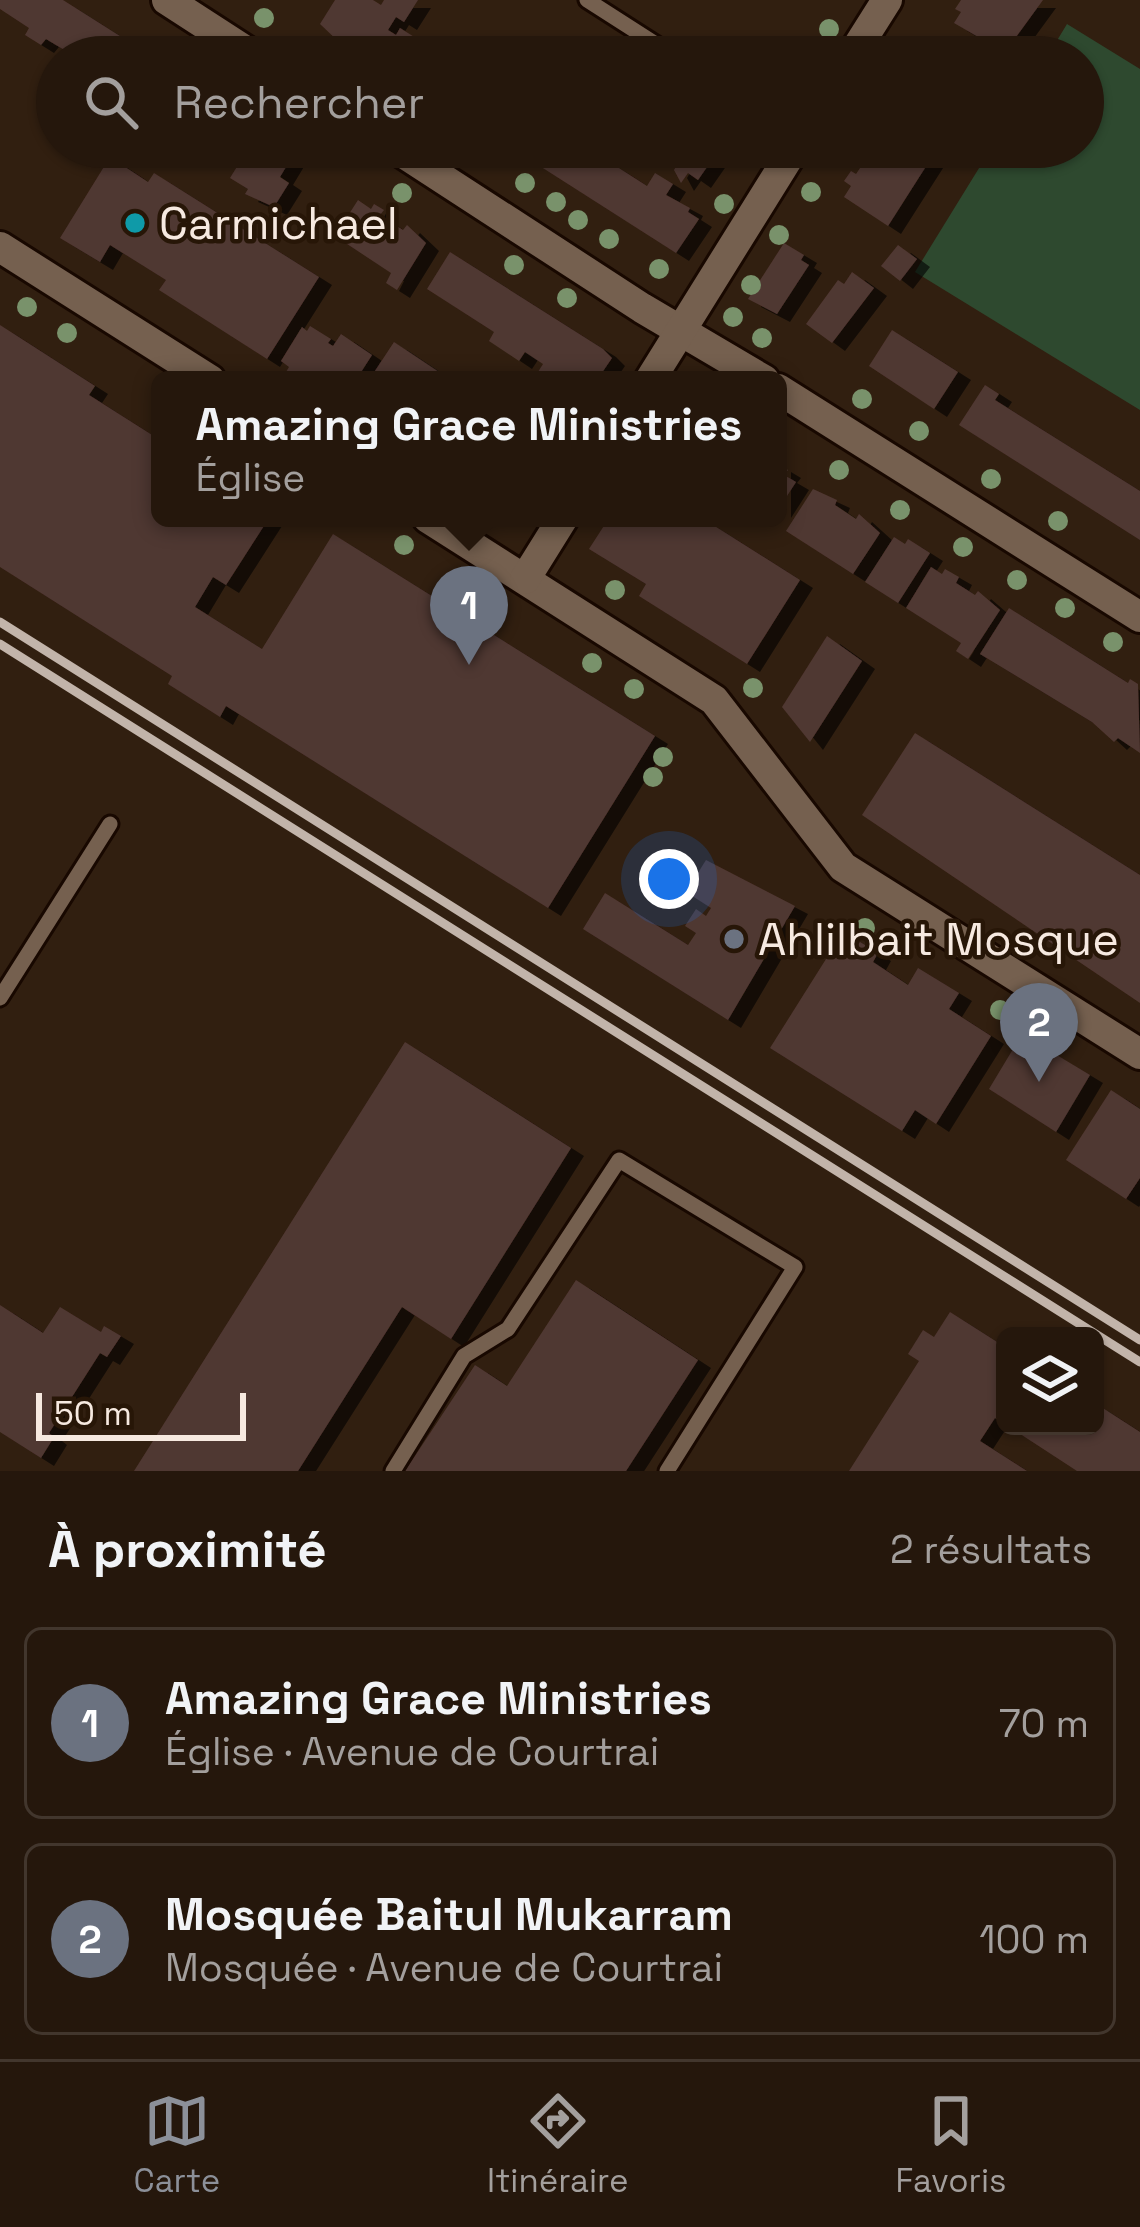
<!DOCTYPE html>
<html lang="fr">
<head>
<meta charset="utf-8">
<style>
	:root { --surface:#25170c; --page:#31241a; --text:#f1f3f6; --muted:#a39f9d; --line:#42362d; --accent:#8c9099 }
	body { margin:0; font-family:"Space Grotesk",sans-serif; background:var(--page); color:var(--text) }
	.controls { position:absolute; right:36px; bottom:36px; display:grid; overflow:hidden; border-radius:18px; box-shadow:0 3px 9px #0004 }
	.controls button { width:108px; height:108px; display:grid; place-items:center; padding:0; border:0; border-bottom:3px solid var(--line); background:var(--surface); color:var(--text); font:60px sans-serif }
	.scale { position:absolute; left:36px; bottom:30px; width:210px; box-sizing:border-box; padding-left:12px; border:6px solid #f6e9e0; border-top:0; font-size:33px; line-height:42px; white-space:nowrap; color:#f6e9e0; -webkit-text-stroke:9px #271607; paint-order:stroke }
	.you { position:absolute; left:669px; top:879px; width:42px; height:42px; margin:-30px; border:9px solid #fff; border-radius:50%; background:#1a73e8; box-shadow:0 0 0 18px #1a73e833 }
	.badge { display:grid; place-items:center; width:78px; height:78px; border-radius:50%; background:var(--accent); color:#fff; font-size:39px; font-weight:700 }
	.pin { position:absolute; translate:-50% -99px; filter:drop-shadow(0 3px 6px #0008) }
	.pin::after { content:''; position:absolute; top:63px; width:42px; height:36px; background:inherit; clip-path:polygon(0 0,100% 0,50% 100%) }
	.popup { position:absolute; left:151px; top:371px; width:636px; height:156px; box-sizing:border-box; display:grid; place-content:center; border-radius:18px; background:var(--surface); filter:drop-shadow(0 3px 9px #0005); font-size:39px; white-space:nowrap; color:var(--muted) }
	.popup b { font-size:45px; color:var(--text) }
	.popup::after { content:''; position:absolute; left:50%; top:100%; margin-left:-24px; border:24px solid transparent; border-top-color:var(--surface) }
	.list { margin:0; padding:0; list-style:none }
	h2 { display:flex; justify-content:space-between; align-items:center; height:156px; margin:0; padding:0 48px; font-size:51px }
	h2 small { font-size:39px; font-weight:400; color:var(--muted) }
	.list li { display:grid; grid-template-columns:78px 1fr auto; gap:36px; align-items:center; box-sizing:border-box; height:192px; margin:0 24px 24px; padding:0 24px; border:3px solid var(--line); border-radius:18px }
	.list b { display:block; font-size:45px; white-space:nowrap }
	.list p { margin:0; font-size:39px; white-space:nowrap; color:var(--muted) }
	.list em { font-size:39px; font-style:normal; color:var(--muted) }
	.icon { flex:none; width:66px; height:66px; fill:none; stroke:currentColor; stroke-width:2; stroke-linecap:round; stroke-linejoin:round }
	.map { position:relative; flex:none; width:1140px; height:1471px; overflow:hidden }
	.search { position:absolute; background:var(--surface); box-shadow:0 3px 9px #0004; left:36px; right:36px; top:36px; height:132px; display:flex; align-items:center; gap:30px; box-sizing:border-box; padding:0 42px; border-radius:66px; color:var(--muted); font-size:45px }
	.sheet { height:588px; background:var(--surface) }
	nav { display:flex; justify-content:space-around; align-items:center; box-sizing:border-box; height:168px; border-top:3px solid var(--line); background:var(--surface); font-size:33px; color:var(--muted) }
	nav a { display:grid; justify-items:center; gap:6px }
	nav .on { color:var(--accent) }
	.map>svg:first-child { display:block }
</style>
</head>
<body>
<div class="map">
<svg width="1140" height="1471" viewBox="0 0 1140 1471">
	<defs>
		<filter id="shadow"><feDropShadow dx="13" dy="8" stdDeviation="0" flood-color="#0009"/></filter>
	</defs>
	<rect width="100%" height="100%" fill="#311f10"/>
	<polygon fill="#2e492f" points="1067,24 1140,69 1140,410 915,272 992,147 1083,147 1083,57 1047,57"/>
	<g fill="#503732" filter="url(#shadow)">
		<polygon points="0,0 63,0 153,57 63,57 66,51 46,39 41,45 25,35 29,28 0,9"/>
		<polygon points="335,0 373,0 381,5 384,0 418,0 404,22 396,17 388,30 396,35 400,28 446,57 370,57 364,53 361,56 352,50 355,47 342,38 339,42 320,24"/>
		<polygon points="961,0 1043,0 1016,37 1023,42 1013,57 954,23 961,12 955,9"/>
		<polygon points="938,38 968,57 922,57"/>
		<polygon points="260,147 286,147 295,152 280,177 289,183 274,207 245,194 248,189 230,178 246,152 254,157"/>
		<polygon points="510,147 586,147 647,186 655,173 673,184 666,195 690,208 688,212 699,219 676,253"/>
		<polygon points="687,147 698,147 714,157 698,180 688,173 681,183 674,170"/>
		<polygon points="874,147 916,147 932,157 888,226 844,197 851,186 844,181 851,171 856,174 862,165 867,168 870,164 866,160"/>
		<polygon points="110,157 148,182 154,173 319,277 267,359 159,290 166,280 110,245 100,262 60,238"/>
		<polygon points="358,200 371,209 374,204 384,210 380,215 403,230 407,225 426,243 397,290 386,283 391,273 335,236"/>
		<polygon points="784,243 804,255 801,260 809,265 777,314 748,299"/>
		<polygon points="898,245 917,259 900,281 881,266"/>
		<polygon points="450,252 603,349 612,358 597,380 533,380 543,364 525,352 519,361 489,341 494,332 427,289"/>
		<polygon points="852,272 874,288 832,343 806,324 838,280 844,284"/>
		<polygon points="0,325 95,386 89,395 160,440 160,518 269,518 226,585 213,577 195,607 262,649 333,534 655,736 548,908 226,706 220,717 168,684 172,676 0,567"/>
		<polygon points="310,326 331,339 328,343 333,346 341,334 372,355 356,380 309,380 303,376 298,380 286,372 289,367 281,361 302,327 307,331"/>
		<polygon points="892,330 958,372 934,409 869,366"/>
		<polygon points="394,342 439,372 433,380 369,380"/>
		<polygon points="985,385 999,394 995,400 1140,491 1140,540 959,425"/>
		<polygon points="778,464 788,470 784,475 796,482 778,510"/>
		<polygon points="813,489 837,500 835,505 856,519 859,514 880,533 853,574 786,531"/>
		<polygon points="609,518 702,518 800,580 747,664 639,596 646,584 589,549"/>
		<polygon points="894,537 905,544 908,539 930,553 898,603 865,582"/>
		<polygon points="931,567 942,574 945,569 959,577 956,583 975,595 978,591 1000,610 968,659 956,651 961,643 906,608"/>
		<polygon points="1009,608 1128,683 1130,679 1138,684 1140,753 1118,738 1114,742 1092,722 980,654"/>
		<polygon points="827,636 862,661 810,742 782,707"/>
		<polygon points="915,733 1140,875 1140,1003 862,815"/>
		<polygon points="706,860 795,906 728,1020 583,929 605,893 688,945 696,933 685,926 696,909 706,916 711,908 686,892"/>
		<polygon points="838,940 854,950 860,942 878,953 873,962 908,985 918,968 959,993 949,1009 991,1036 936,1124 915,1110 902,1131 770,1048"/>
		<polygon points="1022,1034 1090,1075 1056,1132 989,1089"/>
		<polygon points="405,1042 571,1148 451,1339 402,1307 298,1471 134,1471"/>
		<polygon points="1111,1090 1140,1109 1140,1178 1126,1199 1066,1160"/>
		<polygon points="576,1280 698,1360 626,1471 405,1471 475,1365 507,1386"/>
		<polygon points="0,1305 43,1333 60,1307 101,1332 104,1326 121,1336 107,1357 100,1353 49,1433 54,1437 41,1458 0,1432"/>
		<polygon points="950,1312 1005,1347 1005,1424 995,1418 980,1441 1027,1471 849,1471 919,1361 908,1354 923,1330 934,1337"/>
		<polygon points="1095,1403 1140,1432 1140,1471 1077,1471 1008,1426 1095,1426"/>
	</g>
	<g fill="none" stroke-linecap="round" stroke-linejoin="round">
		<g stroke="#180800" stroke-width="21">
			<g id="service">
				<polyline points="587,0 676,57"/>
				<polyline points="0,998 110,824"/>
				<polyline points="393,1471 464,1356 508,1329 619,1160 795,1267 667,1471"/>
			</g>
		</g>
		<g stroke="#180800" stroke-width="36">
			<g id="minor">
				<polyline points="167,0 255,57"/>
				<polyline points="851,57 887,0"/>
				<polyline points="394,147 642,308 764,380"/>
				<polyline points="0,247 210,380"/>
				<polyline points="650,380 795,147"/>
				<polyline points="778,389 1140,617"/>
				<polyline points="428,518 714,700 843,867 1140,1054"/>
				<polyline points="525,579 563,518"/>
			</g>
		</g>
		<use href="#service" stroke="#75604f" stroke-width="15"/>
		<use href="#minor" stroke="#75604f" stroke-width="30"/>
		<g stroke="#c2b4aa" stroke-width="9">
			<polyline points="0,622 1140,1340"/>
			<polyline points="0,644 1140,1362"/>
		</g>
	</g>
	<g fill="#79926b">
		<circle cx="264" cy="18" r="10"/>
		<circle cx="829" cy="29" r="10"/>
		<circle cx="905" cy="46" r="10"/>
		<circle cx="525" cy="183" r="10"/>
		<circle cx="811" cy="192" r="10"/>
		<circle cx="402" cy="193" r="10"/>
		<circle cx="556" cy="202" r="10"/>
		<circle cx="724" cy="204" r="10"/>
		<circle cx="578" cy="220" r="10"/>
		<circle cx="779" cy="235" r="10"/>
		<circle cx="609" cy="239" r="10"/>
		<circle cx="514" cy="265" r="10"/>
		<circle cx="659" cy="269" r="10"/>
		<circle cx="751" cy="285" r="10"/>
		<circle cx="567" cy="298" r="10"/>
		<circle cx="27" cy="307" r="10"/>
		<circle cx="733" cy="317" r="10"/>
		<circle cx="67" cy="333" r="10"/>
		<circle cx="762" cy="338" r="10"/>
		<circle cx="862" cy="399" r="10"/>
		<circle cx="919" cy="431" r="10"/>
		<circle cx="839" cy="470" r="10"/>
		<circle cx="991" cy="479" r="10"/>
		<circle cx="900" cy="510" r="10"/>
		<circle cx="1058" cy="521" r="10"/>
		<circle cx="404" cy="545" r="10"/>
		<circle cx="963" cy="547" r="10"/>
		<circle cx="1017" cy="580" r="10"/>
		<circle cx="472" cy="589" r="10"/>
		<circle cx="615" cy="590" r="10"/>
		<circle cx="1065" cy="608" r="10"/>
		<circle cx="1113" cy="642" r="10"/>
		<circle cx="592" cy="663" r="10"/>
		<circle cx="753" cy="688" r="10"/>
		<circle cx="634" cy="689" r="10"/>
		<circle cx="663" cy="757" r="10"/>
		<circle cx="653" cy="777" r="10"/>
		<circle cx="865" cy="928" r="10"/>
		<circle cx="1000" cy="1010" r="10"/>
	</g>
	<circle fill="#0f9aa8" stroke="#271607" stroke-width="4.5" cx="135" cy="223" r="12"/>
	<circle fill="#6b7280" stroke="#271607" stroke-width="4.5" cx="734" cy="939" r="12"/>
	<g text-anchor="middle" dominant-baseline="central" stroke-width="9" stroke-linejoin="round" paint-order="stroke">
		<g font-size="45" fill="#f6e9e0" stroke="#271607" text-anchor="start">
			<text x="159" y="223">Carmichael</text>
			<text x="758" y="939">Ahlilbait Mosque</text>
		</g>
	</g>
</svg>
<div class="controls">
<button><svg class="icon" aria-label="layers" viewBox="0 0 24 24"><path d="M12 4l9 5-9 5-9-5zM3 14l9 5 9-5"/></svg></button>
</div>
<div class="scale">50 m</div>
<div class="you"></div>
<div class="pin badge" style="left:469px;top:665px;background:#6b7280">1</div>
<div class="popup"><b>Amazing Grace Ministries</b>Église</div>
<div class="pin badge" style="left:1039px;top:1082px;background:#6b7280">2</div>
<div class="search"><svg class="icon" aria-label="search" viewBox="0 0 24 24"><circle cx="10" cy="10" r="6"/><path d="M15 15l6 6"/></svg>Rechercher</div>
</div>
<section class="sheet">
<h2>À proximité<small>2 résultats</small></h2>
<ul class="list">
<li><span class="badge" style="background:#6b7280">1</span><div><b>Amazing Grace Ministries</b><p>Église · Avenue de Courtrai</p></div><em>70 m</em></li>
<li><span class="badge" style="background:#6b7280">2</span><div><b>Mosquée Baitul Mukarram</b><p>Mosquée · Avenue de Courtrai</p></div><em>100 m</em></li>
</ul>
</section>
<nav>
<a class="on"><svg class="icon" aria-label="map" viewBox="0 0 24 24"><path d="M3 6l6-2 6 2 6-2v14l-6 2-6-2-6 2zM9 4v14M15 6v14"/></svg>Carte</a>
<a><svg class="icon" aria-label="directions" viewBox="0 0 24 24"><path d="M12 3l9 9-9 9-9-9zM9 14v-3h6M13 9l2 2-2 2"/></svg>Itinéraire</a>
<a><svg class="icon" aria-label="saved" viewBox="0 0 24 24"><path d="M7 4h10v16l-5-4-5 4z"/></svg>Favoris</a>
</nav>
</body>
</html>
